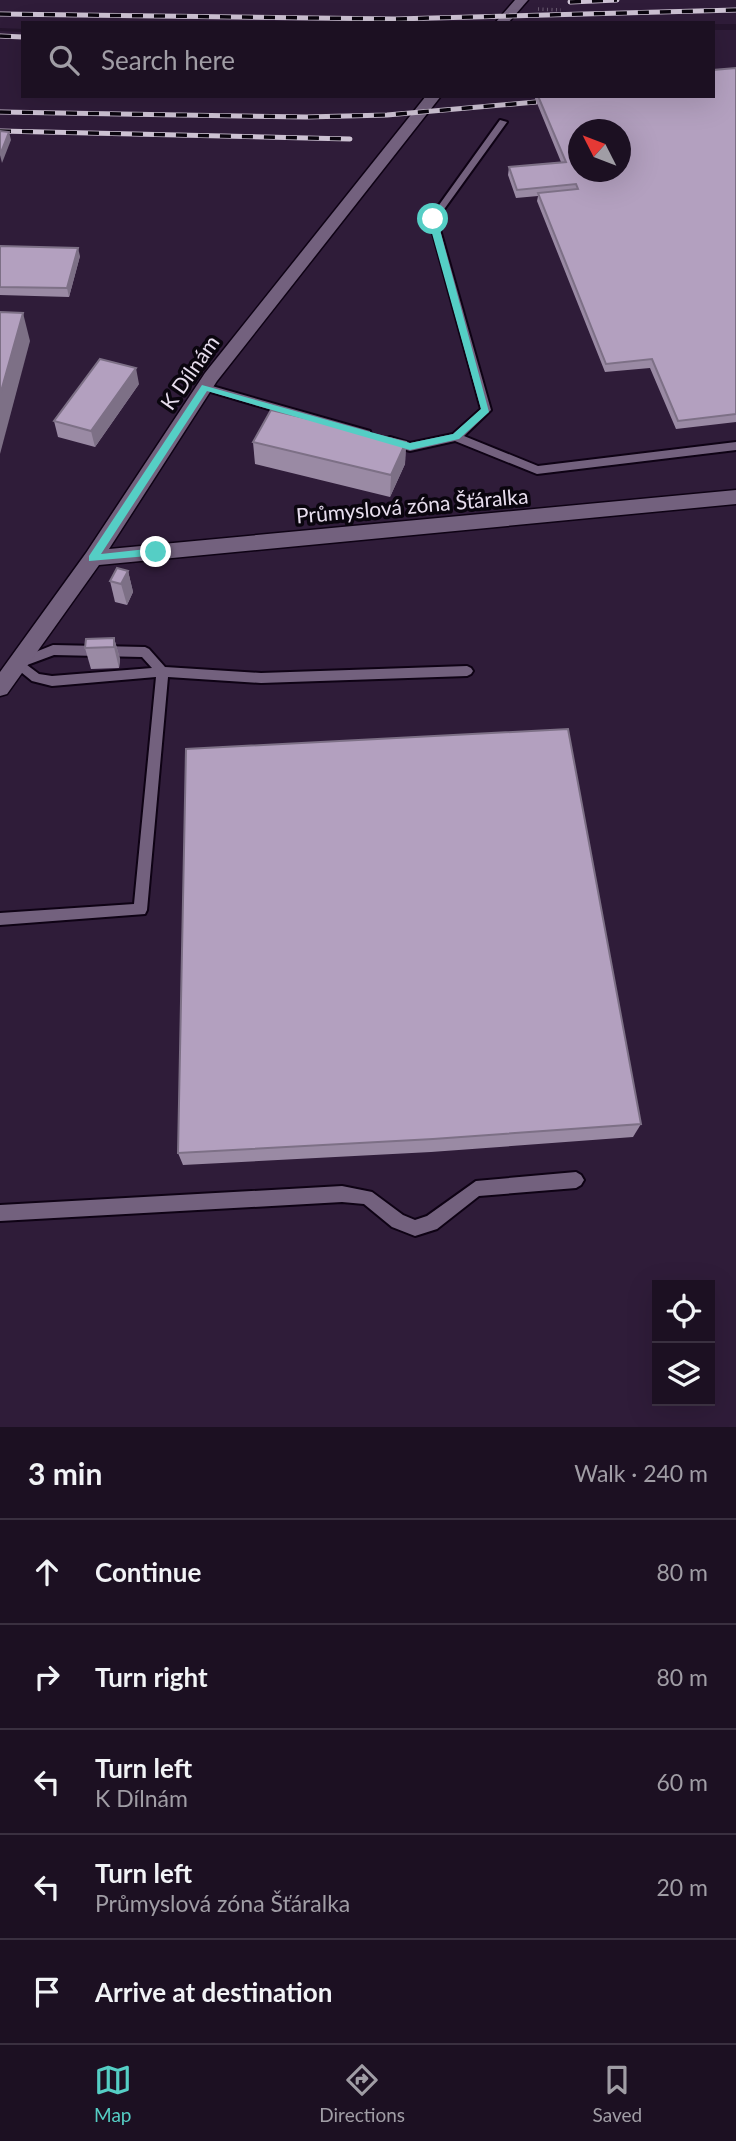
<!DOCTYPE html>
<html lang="en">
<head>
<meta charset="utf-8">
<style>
	:root { --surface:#1c1022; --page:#25192a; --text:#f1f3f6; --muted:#a09da5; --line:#3a3040; --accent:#55cec5 }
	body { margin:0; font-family:Lato,sans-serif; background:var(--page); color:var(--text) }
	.controls { position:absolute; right:21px; bottom:21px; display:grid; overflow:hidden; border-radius:0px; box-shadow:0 7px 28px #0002 }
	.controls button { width:63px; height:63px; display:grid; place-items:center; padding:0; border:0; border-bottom:2px solid var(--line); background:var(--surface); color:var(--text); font:35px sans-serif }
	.compass { position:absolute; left:568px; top:119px; width:63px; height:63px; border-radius:50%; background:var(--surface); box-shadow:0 7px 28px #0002; rotate:312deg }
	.stop { position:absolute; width:21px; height:21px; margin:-16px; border:5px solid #55cec5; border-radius:50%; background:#fff }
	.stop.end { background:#55cec5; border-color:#fff; box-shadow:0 2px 7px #0008 }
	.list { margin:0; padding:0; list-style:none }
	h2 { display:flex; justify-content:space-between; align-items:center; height:91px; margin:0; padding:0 28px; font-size:30px }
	h2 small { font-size:23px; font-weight:400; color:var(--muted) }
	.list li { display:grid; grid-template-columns:46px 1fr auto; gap:21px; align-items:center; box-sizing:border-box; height:105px; padding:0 28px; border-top:2px solid var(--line) }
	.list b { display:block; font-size:26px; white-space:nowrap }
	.list p { margin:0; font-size:23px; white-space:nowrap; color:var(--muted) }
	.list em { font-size:23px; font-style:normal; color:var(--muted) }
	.icon { flex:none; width:38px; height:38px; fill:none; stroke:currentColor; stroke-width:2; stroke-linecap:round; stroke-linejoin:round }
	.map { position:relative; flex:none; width:736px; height:1427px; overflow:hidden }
	.search { position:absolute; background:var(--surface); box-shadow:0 7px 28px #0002; left:21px; right:21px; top:21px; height:77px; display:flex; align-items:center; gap:18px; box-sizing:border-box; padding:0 24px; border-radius:0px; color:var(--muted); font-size:26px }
	.sheet { height:616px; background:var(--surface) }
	nav { display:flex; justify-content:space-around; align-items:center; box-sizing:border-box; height:98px; border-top:2px solid var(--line); background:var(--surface); font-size:19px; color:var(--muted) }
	nav a { display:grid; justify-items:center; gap:4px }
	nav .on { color:var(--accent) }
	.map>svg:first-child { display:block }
</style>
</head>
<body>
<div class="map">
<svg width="736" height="1427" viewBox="0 0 736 1427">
	<rect width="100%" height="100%" fill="#25152d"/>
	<g fill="#2f1c39" fill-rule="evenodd">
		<polygon points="0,0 736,0 736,24 23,23 23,29 0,28"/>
		<path d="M 713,30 L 736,30 L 736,1427 L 0,1427 L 0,31 L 23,32 L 23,96 L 713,96 ZM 578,130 L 620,130 L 620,172 L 578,172 ZM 657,1285 L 710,1285 L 710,1401 L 657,1401 Z"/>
	</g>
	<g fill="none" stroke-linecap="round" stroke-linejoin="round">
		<g stroke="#0e0214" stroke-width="4">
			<g id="service">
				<polygon points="500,120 507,122 437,219 491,410 464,436 538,466 736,442 736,450 537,474 455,441 410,451 386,444 386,438 390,437 410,443 453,434 481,409 429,219"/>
				<polygon points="205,384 370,431 371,434 366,438 201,389 201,385"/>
				<path d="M 53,645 L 145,647 L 149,649 L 165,667 L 261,673 L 467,666 L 471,668 L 473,671 L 471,674 L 467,676 L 261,683 L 168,677 L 147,910 L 145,914 L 0,925 L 0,913 L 134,904 L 156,677 L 52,686 L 32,681 L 11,664 L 13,661 ZM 54,655 L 142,657 L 152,668 L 52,676 L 39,674 L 27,665 Z"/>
				<polygon points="576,1172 581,1175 584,1180 581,1185 576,1188 479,1196 437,1229 415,1236 392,1227 364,1204 342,1202 0,1221 0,1205 342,1186 372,1192 403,1215 415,1220 427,1216 476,1181"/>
			</g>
		</g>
		<g stroke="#0e0214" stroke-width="3">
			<g id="minor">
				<polygon points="515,0 528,0 508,23 495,23"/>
				<polygon points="426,96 441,96 217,381 109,549 736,490 736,504 99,565 7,694 0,696 0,672 86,553 205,373"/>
			</g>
		</g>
		<polyline stroke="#6a5c71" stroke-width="3.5" stroke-dasharray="1 3.5" stroke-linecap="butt" points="538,9 561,10"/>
		<use href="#service" fill="#73617e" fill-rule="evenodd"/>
		<use href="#minor" fill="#73617e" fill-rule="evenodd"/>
		<g stroke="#cdc2d3" stroke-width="5">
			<g id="rail">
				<polyline points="570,2 617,0"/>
				<polyline points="0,14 395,19 736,10"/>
				<polyline points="0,36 23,37"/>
				<polyline points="0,112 306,117 387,115 536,102"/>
				<polyline points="0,131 350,139"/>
			</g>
		</g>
		<use href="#rail" stroke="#0a050e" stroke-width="3.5" stroke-dasharray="11" stroke-linecap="butt"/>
	</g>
	<g fill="#9a8aa4">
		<polygon points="736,68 736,422 676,429 650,368 605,372 537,201 538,196 516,198 508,175 509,167 561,162 534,96 713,96"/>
		<polygon points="0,246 80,256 69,297 0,295"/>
		<polygon points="139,384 95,447 58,437 54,421"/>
		<polygon points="253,442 406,442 405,464 390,497 255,464"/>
		<polygon points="128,571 133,592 127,605 115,602 110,581"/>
		<polygon points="114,638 120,659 119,668 91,669 85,648"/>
		<polygon points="641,1124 633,1137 431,1152 183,1165 178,1153"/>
	</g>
	<g fill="#7d7086">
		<polygon points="9,132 11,140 2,163 0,155"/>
		<polygon points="78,248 80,256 69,297 67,288"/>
		<polygon points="23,313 30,341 0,454 0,395"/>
		<polygon points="136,368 139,384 95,447 91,431"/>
		<polygon points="406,442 405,464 390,497 391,475"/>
		<polygon points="128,571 133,592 127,605 121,584"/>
		<polygon points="114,638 120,659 119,668 114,647"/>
	</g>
	<g fill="#b3a0bf" stroke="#7d7086" stroke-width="2" fill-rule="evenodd">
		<path d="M 736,68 L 736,414 L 678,421 L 652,359 L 606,364 L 538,193 L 578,189 L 576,184 L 517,190 L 509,167 L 566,162 L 538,96 L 713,96 L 713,70 ZM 578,130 L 620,130 L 620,172 L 578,172 Z"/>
		<polygon points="0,131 9,132 0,155"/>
		<polygon points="0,246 78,248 67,288 0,287"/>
		<polygon points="0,312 23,313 0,395"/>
		<polygon points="100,359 136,368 91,431 54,421"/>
		<polygon points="271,410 406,442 391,475 253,442"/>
		<polygon points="117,568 128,571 121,584 110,581"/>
		<polygon points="114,638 114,647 85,648 86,639"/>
		<polygon points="568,729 641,1124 433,1139 178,1153 186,749"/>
	</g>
	<polygon fill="#55cec5" points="433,217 437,219 489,412 459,439 410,450 207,391 101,554 156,548 160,550 160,555 89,561 89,556 202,385 410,443 453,434 481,409 428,219"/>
	<g text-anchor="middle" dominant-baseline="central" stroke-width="7" stroke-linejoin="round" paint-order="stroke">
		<g font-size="21" fill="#e7dded" stroke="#0a050e">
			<text transform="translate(189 372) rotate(-55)">K Dílnám</text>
			<text transform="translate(412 505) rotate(-5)">Průmyslová zóna Šťáralka</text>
		</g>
	</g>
</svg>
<div class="controls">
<button><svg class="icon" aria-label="locate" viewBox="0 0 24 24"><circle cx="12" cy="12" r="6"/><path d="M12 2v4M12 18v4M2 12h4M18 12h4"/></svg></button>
<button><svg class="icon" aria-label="layers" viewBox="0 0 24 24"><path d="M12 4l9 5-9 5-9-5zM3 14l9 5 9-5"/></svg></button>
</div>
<svg class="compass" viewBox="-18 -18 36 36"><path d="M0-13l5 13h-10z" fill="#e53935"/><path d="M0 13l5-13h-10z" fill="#a09da5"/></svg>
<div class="stop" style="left:433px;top:219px"></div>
<div class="stop end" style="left:156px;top:552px"></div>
<div class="search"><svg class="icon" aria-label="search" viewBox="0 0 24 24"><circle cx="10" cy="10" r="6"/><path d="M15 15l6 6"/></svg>Search here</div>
</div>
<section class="sheet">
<h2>3 min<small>Walk · 240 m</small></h2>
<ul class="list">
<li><svg class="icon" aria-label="ahead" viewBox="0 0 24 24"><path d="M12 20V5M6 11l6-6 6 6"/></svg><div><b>Continue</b></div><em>80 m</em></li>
<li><svg class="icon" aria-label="right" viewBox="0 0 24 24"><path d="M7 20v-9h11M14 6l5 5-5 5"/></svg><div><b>Turn right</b></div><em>80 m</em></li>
<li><svg class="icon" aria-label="left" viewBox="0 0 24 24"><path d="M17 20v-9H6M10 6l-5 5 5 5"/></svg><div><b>Turn left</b><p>K Dílnám</p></div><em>60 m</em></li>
<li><svg class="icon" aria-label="left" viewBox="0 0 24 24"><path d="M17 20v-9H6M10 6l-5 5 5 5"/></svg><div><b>Turn left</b><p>Průmyslová zóna Šťáralka</p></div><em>20 m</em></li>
<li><svg class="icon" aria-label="arrive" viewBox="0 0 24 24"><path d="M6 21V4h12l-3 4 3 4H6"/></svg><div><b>Arrive at destination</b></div></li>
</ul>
</section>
<nav>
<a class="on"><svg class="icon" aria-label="map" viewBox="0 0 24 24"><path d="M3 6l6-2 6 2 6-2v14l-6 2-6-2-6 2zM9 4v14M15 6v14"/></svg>Map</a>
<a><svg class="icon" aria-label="directions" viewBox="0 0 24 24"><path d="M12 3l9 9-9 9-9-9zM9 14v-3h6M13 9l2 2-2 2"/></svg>Directions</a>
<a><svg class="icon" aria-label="saved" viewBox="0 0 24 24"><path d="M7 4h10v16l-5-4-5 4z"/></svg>Saved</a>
</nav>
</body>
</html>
